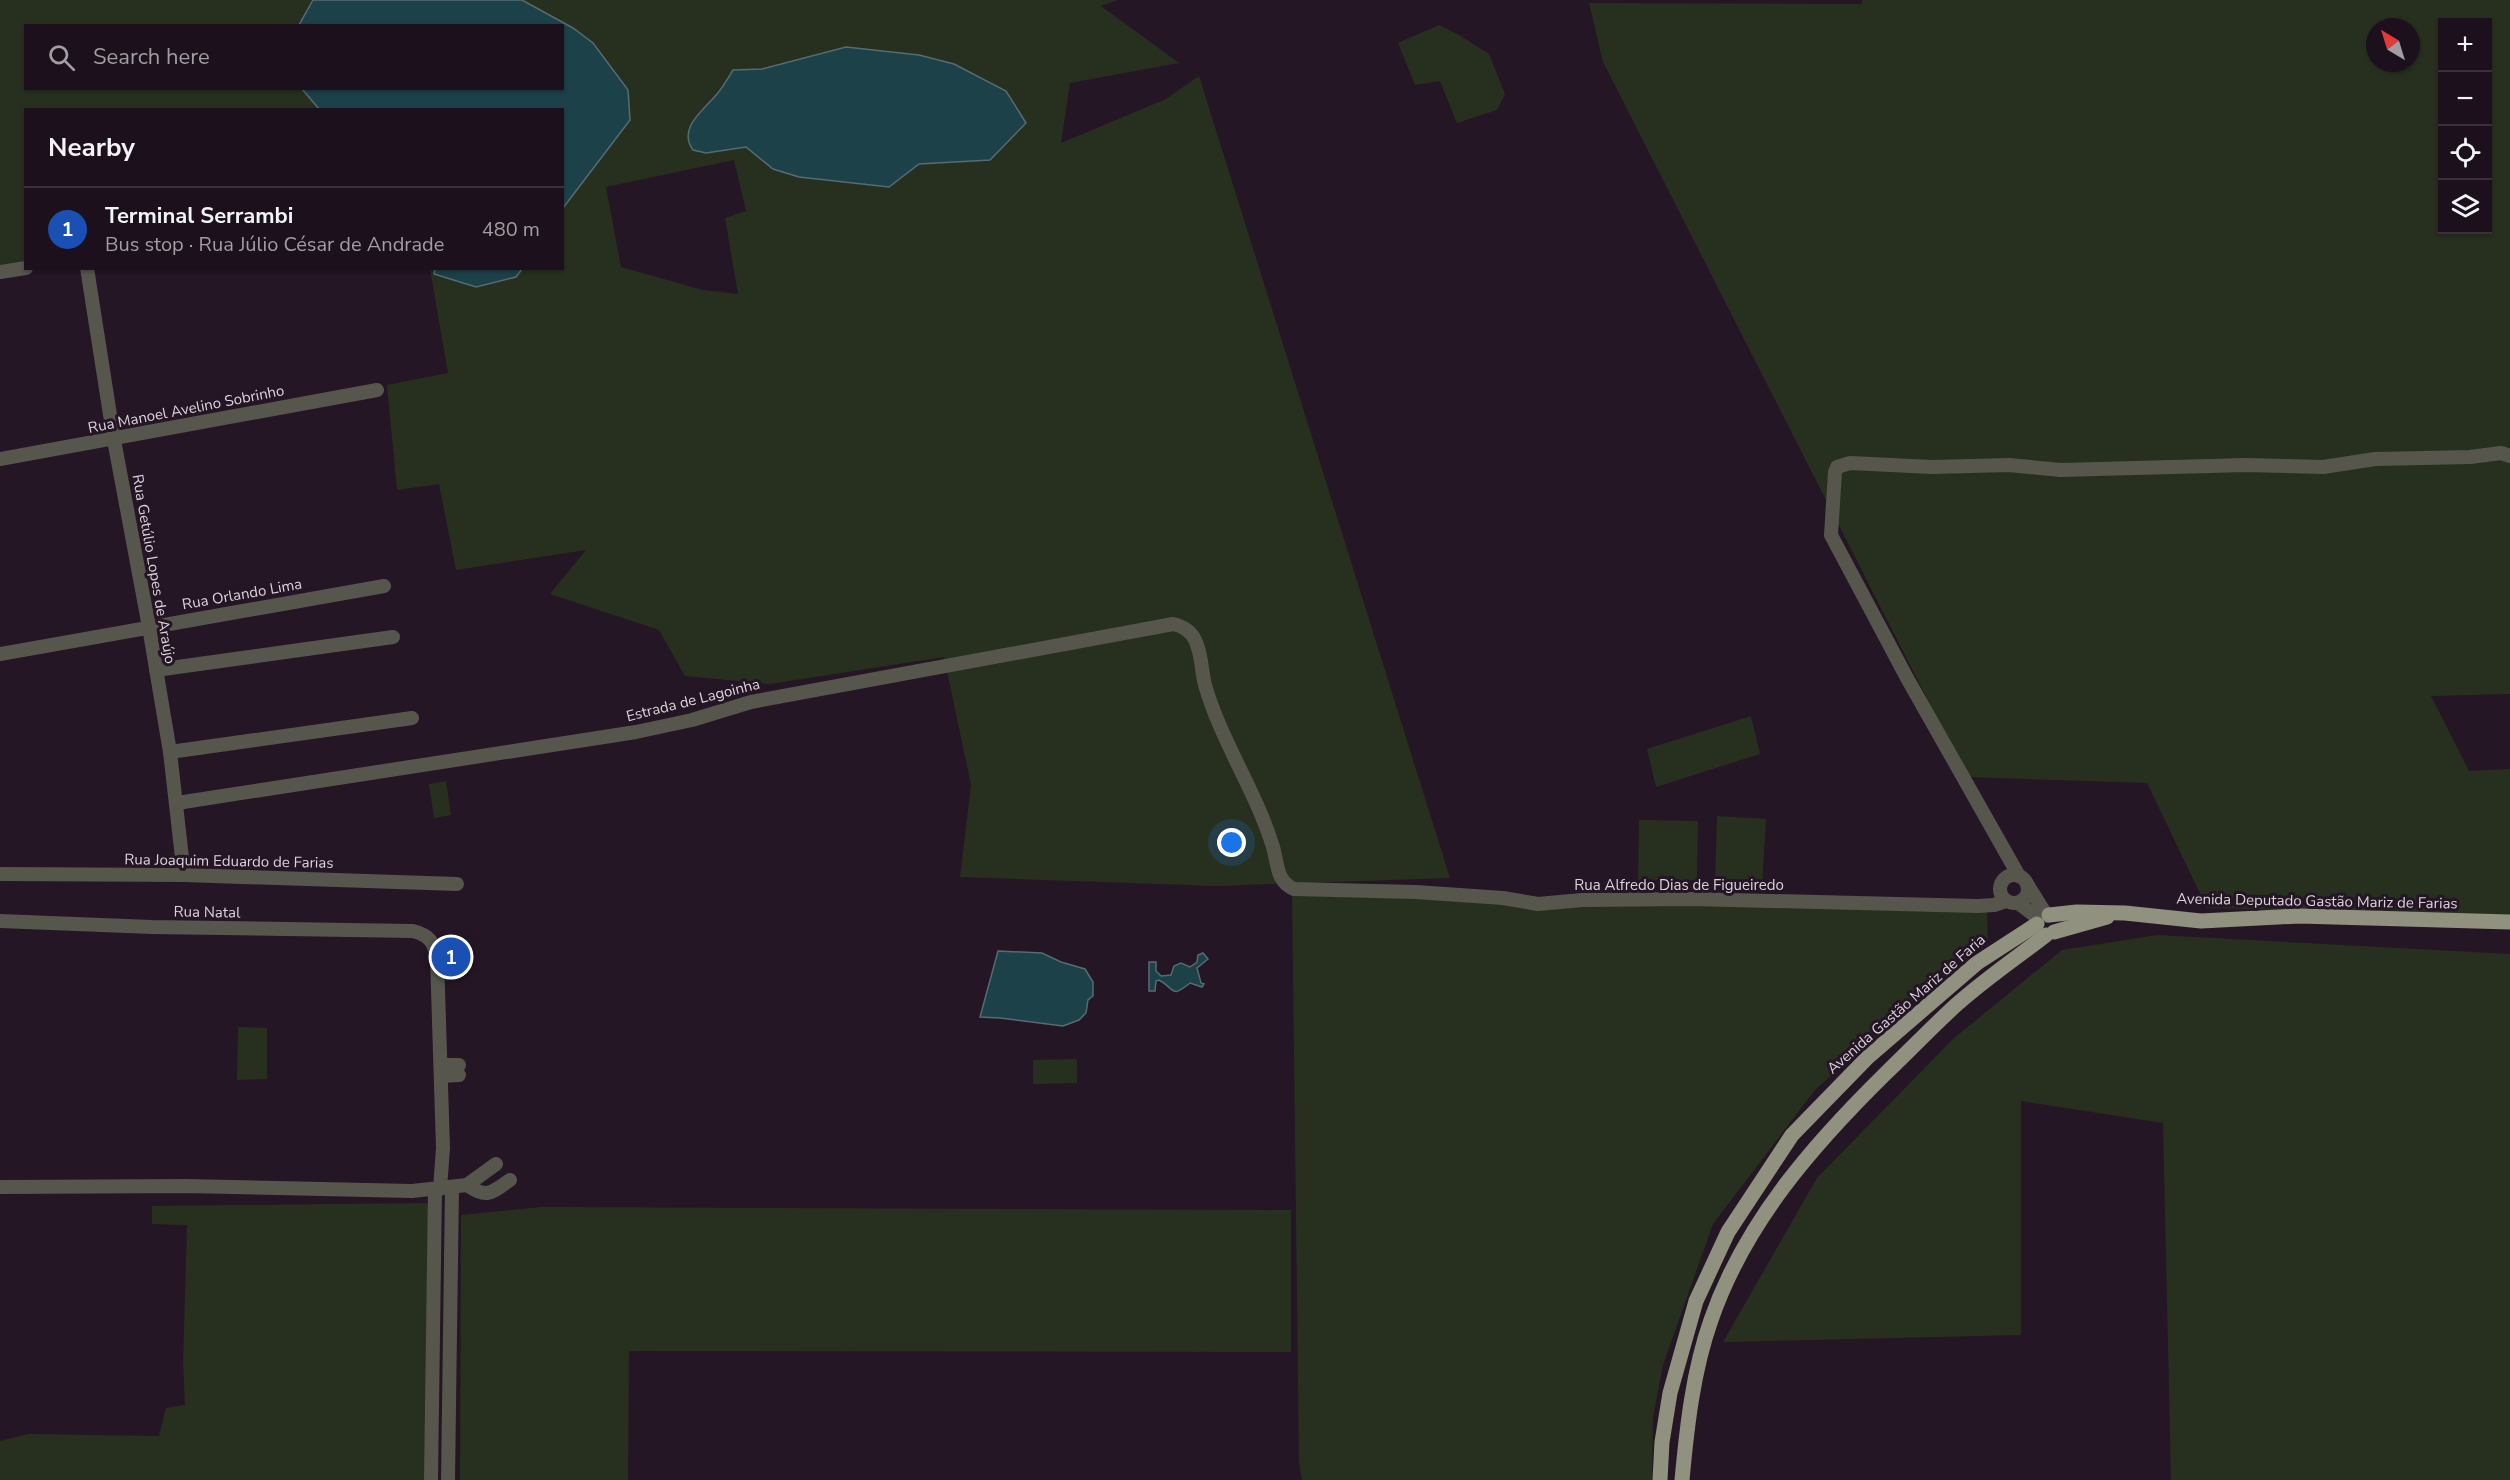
<!DOCTYPE html>
<html lang="en">
<head>
<meta charset="utf-8">
<style>
	:root { --surface:#1b101b; --page:#281e28; --text:#f1f3f6; --muted:#a09da3; --line:#39303a; --accent:#f59b9e }
	body { margin:0; font-family:"Nunito Sans",sans-serif; background:var(--page); color:var(--text) }
	.controls { position:absolute; right:18px; top:18px; display:grid; overflow:hidden; border-radius:0px; box-shadow:0 2px 4px #0004 }
	.controls button { width:54px; height:54px; display:grid; place-items:center; padding:0; border:0; border-bottom:2px solid var(--line); background:var(--surface); color:var(--text); font:30px sans-serif }
	.compass { position:absolute; left:2366px; top:18px; width:54px; height:54px; border-radius:50%; background:var(--surface); box-shadow:0 2px 4px #0004; rotate:322deg }
	.you { position:absolute; left:1232px; top:843px; width:21px; height:21px; margin:-15px; border:4px solid #fff; border-radius:50%; background:#1a73e8; box-shadow:0 0 0 9px #1a73e833 }
	.badge { display:grid; place-items:center; width:39px; height:39px; border-radius:50%; background:var(--accent); color:#fff; font-size:20px; font-weight:700 }
	.pin { position:absolute; translate:-50% -50%; border:3px solid #fff; box-shadow:0 2px 6px #0006 }
	.list { margin:0; padding:0; list-style:none }
	h2 { display:flex; justify-content:space-between; align-items:center; height:78px; margin:0; padding:0 24px; font-size:26px }
	h2 small { font-size:20px; font-weight:400; color:var(--muted) }
	.list li { display:grid; grid-template-columns:39px 1fr auto; gap:18px; align-items:center; box-sizing:border-box; height:84px; padding:0 24px; border-top:2px solid var(--line) }
	.list b { display:block; font-size:22px; white-space:nowrap }
	.list p { margin:0; font-size:20px; white-space:nowrap; color:var(--muted) }
	.list em { font-size:20px; font-style:normal; color:var(--muted) }
	.icon { flex:none; width:33px; height:33px; fill:none; stroke:currentColor; stroke-width:2; stroke-linecap:round; stroke-linejoin:round }
	.map { position:relative; flex:none; width:2510px; height:1480px; overflow:hidden }
	.search { position:absolute; background:var(--surface); box-shadow:0 2px 4px #0004; left:24px; top:24px; width:540px; height:66px; display:flex; align-items:center; gap:15px; box-sizing:border-box; padding:0 21px; border-radius:0px; color:var(--muted); font-size:22px }
	.panel { position:absolute; background:var(--surface); box-shadow:0 2px 4px #0004; left:24px; top:108px; width:540px; height:162px; border-radius:0px }
	.map>svg:first-child { display:block }
</style>
</head>
<body>
<div class="map">
<svg width="2510" height="1480" viewBox="0 0 2510 1480">
	<rect width="100%" height="100%" fill="#241624"/>
	<g fill="#27301f" fill-rule="evenodd">
		<polygon points="0,0 313,0 299,25 26,26 26,88 302,89 319,109 26,110 25,263 0,267"/>
		<path d="M 522,0 L 1118,0 L 1101,6 L 1179,63 L 1070,83 L 1061,143 L 1166,99 L 1199,76 L 1450,878 L 1216,886 L 960,877 L 971,785 L 944,657 L 770,684 L 685,676 L 659,630 L 550,594 L 586,550 L 456,570 L 439,484 L 397,490 L 387,385 L 448,373 L 430,269 L 435,269 L 435,274 L 516,277 L 522,269 L 562,268 L 563,208 L 630,120 L 628,90 L 593,43 L 573,28 ZM 845,47 L 919,55 L 954,64 L 990,160 L 919,164 L 889,187 L 773,169 L 746,147 L 693,150 C 677,128 703,110 717,94 C 723,87 727,78 733,70 L 762,69 ZM 734,160 L 746,211 L 725,218 L 738,294 L 703,290 L 621,267 L 606,187 Z"/>
		<path d="M 1862,0 L 2510,0 L 2510,694 L 2431,696 L 2469,771 L 2510,769 L 2510,915 L 2207,908 L 2147,783 L 1967,777 L 1603,62 L 1589,3 L 1862,4 ZM 2442,22 L 2488,22 L 2488,230 L 2442,230 ZM 2375,27 L 2411,27 L 2411,63 L 2375,63 Z"/>
		<polygon points="1439,25 1459,35 1489,54 1505,94 1497,110 1457,123 1440,81 1415,85 1398,43"/>
		<polygon points="1751,716 1760,754 1656,787 1647,749"/>
		<polygon points="446,781 451,815 434,818 429,784"/>
		<polygon points="1717,816 1766,819 1762,888 1715,885"/>
		<polygon points="1639,820 1698,821 1697,880 1638,880"/>
		<polygon points="1292,892 1987,912 1988,943 1933,985 1815,1090 1713,1224 1663,1365 1653,1418 1652,1480 1302,1480 1299,1463"/>
		<polygon points="2157,935 2510,954 2510,1480 2171,1480 2163,1123 2021,1101 2021,1335 1723,1342 1817,1178 1953,1039 2062,950"/>
		<polygon points="238,1027 267,1028 267,1079 237,1080"/>
		<polygon points="1077,1059 1077,1083 1033,1084 1033,1060"/>
		<polygon points="428,1203 428,1480 0,1480 0,1441 29,1434 159,1436 166,1408 185,1405 183,1362 187,1225 152,1224 152,1206"/>
		<polygon points="541,1207 1291,1210 1291,1352 629,1351 628,1480 460,1480 461,1215"/>
	</g>
	<g fill="#1c4148" stroke="#556c74" stroke-width="1.5">
		<polygon points="313,0 522,0 573,28 593,43 628,90 630,120 563,208 562,110 319,109 302,89 562,88 562,26 299,25"/>
		<path d="M 846,47 L 919,55 L 954,64 L 1006,91 L 1026,123 L 990,160 L 919,164 L 889,187 L 799,177 L 773,169 L 746,147 L 706,153 L 693,150 C 677,128 704,110 717,94 C 723,87 728,78 733,70 L 762,69 Z"/>
		<polygon points="435,269 435,268 522,269 516,277 476,287 434,274"/>
		<polygon points="998,951 1042,953 1061,962 1085,969 1093,982 1093,996 1088,1000 1086,1013 1079,1020 1063,1026 1000,1018 980,1017"/>
		<path d="M 1203,953 L 1208,959 L 1197,968 L 1201,983 L 1204,984 L 1202,987 L 1190,983 C 1170,999 1176,989 1159,980 L 1156,981 L 1155,991 L 1149,991 L 1149,962 L 1156,962 L 1156,971 L 1161,976 L 1171,975 L 1174,966 L 1181,963 L 1190,967 L 1197,962 L 1198,955 Z"/>
	</g>
	<g fill="none" stroke-linecap="round" stroke-linejoin="round">
		<g stroke="#56564d" stroke-width="14">
			<polyline points="87,268 114,440 149,627 170,752 184,875"/>
			<polyline points="0,272 26,268"/>
			<polyline points="0,459 377,390"/>
			<polyline points="0,654 384,586"/>
			<polyline points="156,670 393,637"/>
			<polyline points="170,752 412,718"/>
			<path d="M 177,803 L 636,732 L 692,720 L 751,702 L 1173,624 C 1182,626 1191,631 1195,640 C 1202,653 1201,670 1205,685 C 1221,741 1256,791 1273,847 C 1278,864 1276,881 1294,889 L 1416,892 L 1503,898 L 1538,904 L 1582,900 L 1692,899 L 1978,906 L 1994,905 L 2006,901"/>
			<polyline points="0,874 184,875 457,884"/>
			<circle cx="2014" cy="889" r="14"/>
			<polyline points="2019,876 1907,678 1831,535 1835,472 1837,467 1850,463 1932,467 2009,465 2061,470 2246,465 2323,467 2375,459 2470,457 2501,453 2510,456"/>
			<polyline points="2027,884 2047,916"/>
			<polyline points="2018,903 2034,915 2037,922"/>
			<path d="M 0,921 L 152,927 L 413,931 C 429,935 434,942 437,958 L 443,1148 L 440,1189"/>
			<polyline points="441,1065 459,1065"/>
			<polyline points="441,1076 459,1075"/>
			<path d="M 467,1185 C 487,1199 491,1193 510,1180"/>
			<polyline points="0,1187 186,1186 412,1191 467,1185 496,1164"/>
			<polyline points="431,1480 435,1189"/>
			<polyline points="448,1480 452,1187"/>
		</g>
		<g stroke="#90917e" stroke-width="15">
			<polyline points="2049,915 2077,912 2125,913 2201,921 2299,916 2510,922"/>
			<polyline points="2054,932 2107,917"/>
			<polyline points="1660,1480 1662,1442 1670,1393 1696,1301 1728,1232 1792,1135 1868,1057 1977,963 2037,924"/>
			<path d="M 1682,1480 C 1687,1426 1693,1371 1711,1320 C 1745,1222 1813,1145 1885,1074 C 1909,1051 1932,1027 1956,1005 C 1985,979 2016,958 2046,935"/>
		</g>
	</g>
	<g text-anchor="middle" dominant-baseline="central" stroke-width="6" stroke-linejoin="round" paint-order="stroke">
		<g font-size="15" fill="#dbd2db" stroke="#241624">
			<text transform="translate(186 409) rotate(-11)">Rua Manoel Avelino Sobrinho</text>
			<text transform="translate(154 569) rotate(80)">Rua Getúlio Lopes de Araújo</text>
			<text transform="translate(242 594) rotate(-10)">Rua Orlando Lima</text>
			<text transform="translate(693 700) rotate(-14)">Estrada de Lagoinha</text>
			<text transform="translate(229 861) rotate(1)">Rua Joaquim Eduardo de Farias</text>
			<text x="1679" y="885">Rua Alfredo Dias de Figueiredo</text>
			<text transform="translate(2317 901) rotate(1)">Avenida Deputado Gastão Mariz de Farias</text>
			<text transform="translate(207 912) rotate(1)">Rua Natal</text>
			<text transform="translate(1906 1004) rotate(-41)">Avenida Gastão Mariz de Faria</text>
		</g>
	</g>
</svg>
<div class="controls">
<button>+</button>
<button>−</button>
<button><svg class="icon" aria-label="locate" viewBox="0 0 24 24"><circle cx="12" cy="12" r="6"/><path d="M12 2v4M12 18v4M2 12h4M18 12h4"/></svg></button>
<button><svg class="icon" aria-label="layers" viewBox="0 0 24 24"><path d="M12 4l9 5-9 5-9-5zM3 14l9 5 9-5"/></svg></button>
</div>
<svg class="compass" viewBox="-18 -18 36 36"><path d="M0-13l5 13h-10z" fill="#e53935"/><path d="M0 13l5-13h-10z" fill="#a09da3"/></svg>
<div class="you"></div>
<div class="pin badge" style="left:451px;top:957px;background:#1a4fb4">1</div>
<div class="search"><svg class="icon" aria-label="search" viewBox="0 0 24 24"><circle cx="10" cy="10" r="6"/><path d="M15 15l6 6"/></svg>Search here</div>
<section class="panel">
<h2>Nearby<small></small></h2>
<ul class="list">
<li><span class="badge" style="background:#1a4fb4">1</span><div><b>Terminal Serrambi</b><p>Bus stop · Rua Júlio César de Andrade</p></div><em>480 m</em></li>
</ul>
</section>
</div>
</body>
</html>
